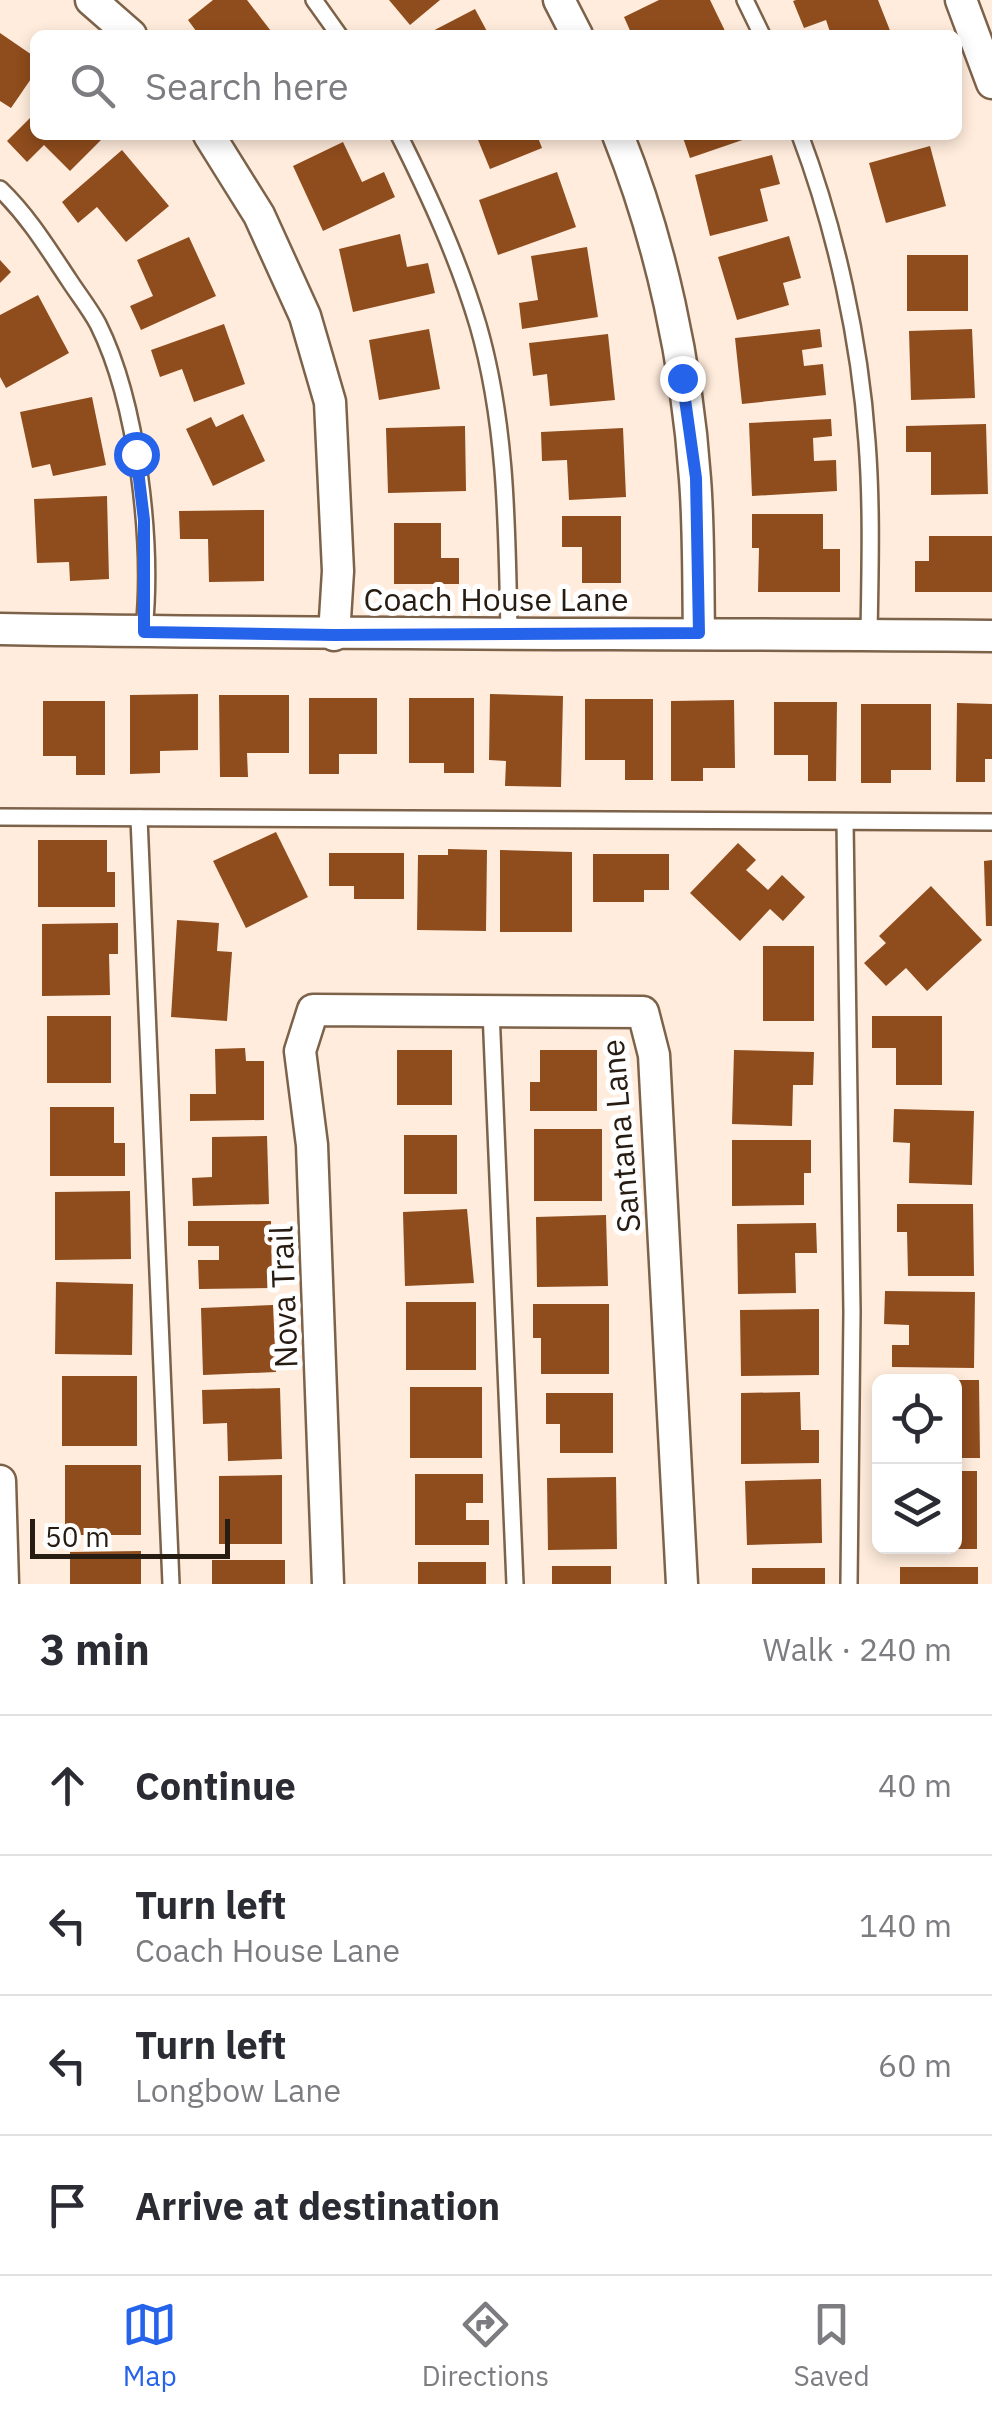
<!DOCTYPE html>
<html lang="en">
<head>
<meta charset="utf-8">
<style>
	:root { --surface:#fff; --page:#f2f2f3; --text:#2b2b33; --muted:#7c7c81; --line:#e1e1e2; --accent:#2563eb }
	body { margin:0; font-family:"IBM Plex Sans",sans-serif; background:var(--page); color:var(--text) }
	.controls { position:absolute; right:30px; bottom:30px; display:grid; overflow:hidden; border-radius:15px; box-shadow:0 5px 15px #0003 }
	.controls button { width:90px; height:90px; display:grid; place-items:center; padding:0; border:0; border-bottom:2px solid var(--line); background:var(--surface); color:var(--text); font:50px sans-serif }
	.scale { position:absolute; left:30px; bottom:25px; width:200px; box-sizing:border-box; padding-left:10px; border:5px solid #271c12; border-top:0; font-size:28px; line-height:35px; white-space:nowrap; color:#271c12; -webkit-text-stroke:8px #fff; paint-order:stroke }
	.stop { position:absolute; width:30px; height:30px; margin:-22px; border:8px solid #2563eb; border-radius:50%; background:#fff }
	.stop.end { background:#2563eb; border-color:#fff; box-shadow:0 2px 10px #0008 }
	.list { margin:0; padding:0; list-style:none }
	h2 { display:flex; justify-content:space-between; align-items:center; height:130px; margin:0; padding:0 40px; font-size:42px }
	h2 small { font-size:32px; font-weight:400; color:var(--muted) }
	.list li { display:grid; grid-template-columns:65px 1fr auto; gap:30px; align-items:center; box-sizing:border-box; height:140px; padding:0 40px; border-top:2px solid var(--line) }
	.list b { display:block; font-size:38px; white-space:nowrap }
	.list p { margin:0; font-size:32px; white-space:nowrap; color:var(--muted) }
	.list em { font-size:32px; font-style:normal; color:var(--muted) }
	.icon { flex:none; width:55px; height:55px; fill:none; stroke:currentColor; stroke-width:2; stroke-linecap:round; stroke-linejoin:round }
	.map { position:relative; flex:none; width:992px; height:1584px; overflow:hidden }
	.search { position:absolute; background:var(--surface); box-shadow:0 5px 15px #0003; left:30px; right:30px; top:30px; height:110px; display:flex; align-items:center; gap:25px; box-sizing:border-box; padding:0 35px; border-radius:15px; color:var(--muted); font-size:38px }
	.sheet { height:690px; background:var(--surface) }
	nav { display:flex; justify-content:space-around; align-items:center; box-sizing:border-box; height:140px; border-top:2px solid var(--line); background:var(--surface); font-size:28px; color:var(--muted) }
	nav a { display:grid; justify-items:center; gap:5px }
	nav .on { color:var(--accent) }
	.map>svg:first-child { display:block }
</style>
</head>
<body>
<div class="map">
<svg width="992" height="1584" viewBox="0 0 992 1584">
	<rect width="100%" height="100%" fill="#ffecdc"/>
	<g fill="#8f4c1c">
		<polygon points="213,0 247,0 274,35 199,35 188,20"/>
		<polygon points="389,0 440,0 410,25"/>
		<polygon points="659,0 710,0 727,35 632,35 624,17"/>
		<polygon points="796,0 878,0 891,33 831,35 826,20 804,28 793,1"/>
		<polygon points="475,9 489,35 425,35"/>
		<polygon points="0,33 35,57 35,73 11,108 0,101"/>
		<polygon points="35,113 35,135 106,135 70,171 44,145 27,162 7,141"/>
		<polygon points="476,135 537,135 542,148 490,169"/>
		<polygon points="682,135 754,135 754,136 690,158"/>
		<polygon points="343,142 362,182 384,172 395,197 323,231 293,166"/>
		<polygon points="930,146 946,206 886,223 869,163"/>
		<polygon points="122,150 169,206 126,242 97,207 78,223 62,202"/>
		<polygon points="772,155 780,184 760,189 768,221 710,236 695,175"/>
		<polygon points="557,172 576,227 498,255 479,200"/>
		<polygon points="400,234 407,267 428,263 435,293 353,312 339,249"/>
		<polygon points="789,236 801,278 783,283 789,305 737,320 718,257"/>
		<polygon points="189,237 216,296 141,330 130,306 153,296 137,260"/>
		<polygon points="587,247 598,317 522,329 519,303 538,300 531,256"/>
		<rect x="907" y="255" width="61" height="56"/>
		<polygon points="0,260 11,272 0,283"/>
		<polygon points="38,295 69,353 6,388 0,377 0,315"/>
		<polygon points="224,324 245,384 194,402 182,369 160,377 151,350"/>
		<polygon points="429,329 440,389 379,400 369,340"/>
		<polygon points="820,329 822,347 802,350 804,366 823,364 826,395 742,404 735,338"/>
		<polygon points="972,329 975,398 911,400 909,331"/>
		<polygon points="608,334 615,400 550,406 547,374 533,376 529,343"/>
		<polygon points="92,397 106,465 53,476 50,464 32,468 20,412"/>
		<polygon points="243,414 265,461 213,486 186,429 211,417 216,427"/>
		<polygon points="831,419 832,436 813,438 814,461 836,460 837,491 752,496 749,423"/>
		<polygon points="986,424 988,494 931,495 931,452 906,452 906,426"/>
		<polygon points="465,426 466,491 388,493 386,428"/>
		<polygon points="623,428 626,497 569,500 567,460 542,461 541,432"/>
		<polygon points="107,496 109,579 70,581 69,562 37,563 34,499"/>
		<polygon points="264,510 264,581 209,582 208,539 180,539 179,511"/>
		<polygon points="752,514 823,514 823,549 840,549 840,592 758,592 759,548 752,548"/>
		<polygon points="562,516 621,516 621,583 582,583 582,547 562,547"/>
		<polygon points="394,523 441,523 441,558 459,558 459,584 394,584"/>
		<polygon points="929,536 992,536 992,592 915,592 915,561 929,561"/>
		<polygon points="198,694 198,750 160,751 160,773 130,774 130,695"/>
		<polygon points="490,694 563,696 561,787 505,786 506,761 489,760"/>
		<polygon points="219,695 289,695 289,753 247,753 248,777 220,777"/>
		<polygon points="309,698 377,698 377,754 339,754 339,774 309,774"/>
		<polygon points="409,698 474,698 474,773 444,773 444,763 409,763"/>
		<polygon points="585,699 653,699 653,780 625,780 625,760 585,760"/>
		<polygon points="734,700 735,768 703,768 703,781 671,781 671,701"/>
		<polygon points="43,701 105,701 105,775 76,775 76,756 43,756"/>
		<polygon points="774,702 837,702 836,781 808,781 808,755 774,755"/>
		<polygon points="957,703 992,704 992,759 985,759 985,782 956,782"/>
		<polygon points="861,704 931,704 931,770 891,770 891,783 861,783"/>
		<polygon points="276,832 308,897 246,928 213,861"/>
		<polygon points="38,840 107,840 107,872 115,872 115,907 38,907"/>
		<polygon points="738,843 756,860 746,870 768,890 782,875 805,897 783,921 770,909 740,941 690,893"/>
		<polygon points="448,849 487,850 486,931 417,930 418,855 448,855"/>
		<polygon points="500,850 572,852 572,932 500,932"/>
		<polygon points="329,853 404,853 404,899 354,899 354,886 329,886"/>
		<polygon points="593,854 669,854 669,890 644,890 644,902 593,902"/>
		<polygon points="992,860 992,926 986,926 984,861"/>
		<polygon points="931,886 982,940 927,991 906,968 886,986 864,963 886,943 879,936"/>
		<polygon points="177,920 219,923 217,951 232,952 227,1021 171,1017"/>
		<polygon points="118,923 118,954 109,954 110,995 42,996 42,924"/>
		<rect x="763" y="946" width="51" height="75"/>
		<rect x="47" y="1016" width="64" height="67"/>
		<polygon points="872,1016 942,1016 942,1085 896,1085 896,1048 872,1048"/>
		<polygon points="245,1048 246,1061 264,1061 264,1120 190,1121 190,1094 216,1094 215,1049"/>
		<rect x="397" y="1050" width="55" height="55"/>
		<polygon points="540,1050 597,1050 597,1111 530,1111 530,1082 540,1082"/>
		<polygon points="734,1050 814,1052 813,1085 793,1085 792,1126 732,1124"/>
		<polygon points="50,1107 114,1107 114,1143 125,1143 125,1176 50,1176"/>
		<polygon points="894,1109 974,1111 972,1185 909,1183 910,1143 893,1142"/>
		<rect x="534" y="1129" width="68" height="72"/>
		<rect x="404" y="1135" width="53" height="59"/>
		<polygon points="267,1136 269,1204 193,1206 192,1178 212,1177 212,1137"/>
		<polygon points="732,1140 811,1140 811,1173 804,1173 804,1205 732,1206"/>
		<polygon points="130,1191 131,1259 55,1260 55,1192"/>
		<polygon points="897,1204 973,1204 974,1276 908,1276 907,1232 897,1232"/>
		<polygon points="467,1209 474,1283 405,1286 403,1212"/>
		<polygon points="606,1215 608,1286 537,1287 536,1217"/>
		<polygon points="188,1221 271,1221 272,1288 199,1289 198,1260 219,1260 219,1246 188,1246"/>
		<polygon points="816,1223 817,1253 795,1253 796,1293 738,1294 737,1224"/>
		<polygon points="56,1282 133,1284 132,1355 55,1354"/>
		<polygon points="885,1291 975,1292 974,1368 892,1367 892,1345 909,1345 909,1325 884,1324"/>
		<rect x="406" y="1302" width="70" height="68"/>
		<polygon points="533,1304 609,1304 609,1374 541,1374 541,1338 533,1338"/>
		<polygon points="273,1305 276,1372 203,1375 201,1308"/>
		<polygon points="819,1309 819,1375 741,1376 740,1310"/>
		<rect x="62" y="1376" width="75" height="70"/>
		<polygon points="954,1380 979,1380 980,1458 954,1458"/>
		<rect x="410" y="1387" width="72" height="71"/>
		<polygon points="280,1388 282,1459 228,1461 227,1423 203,1424 202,1390"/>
		<polygon points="800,1392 801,1430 819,1430 819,1463 741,1464 741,1393"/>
		<polygon points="546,1393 613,1393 613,1453 560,1453 560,1424 546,1424"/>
		<rect x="65" y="1465" width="76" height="70"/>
		<rect x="954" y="1471" width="23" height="78"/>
		<polygon points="415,1474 483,1474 483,1503 466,1503 466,1520 489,1520 489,1545 415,1545"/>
		<polygon points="282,1475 282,1544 219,1544 219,1476"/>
		<polygon points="616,1477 617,1549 548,1550 547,1478"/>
		<polygon points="821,1479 822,1543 747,1545 745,1481"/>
		<polygon points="141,1551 141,1584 70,1584 70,1552"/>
		<rect x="212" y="1560" width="73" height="24"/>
		<rect x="418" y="1562" width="68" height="22"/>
		<rect x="552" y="1566" width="59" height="18"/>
		<rect x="900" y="1567" width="78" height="17"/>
		<rect x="752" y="1568" width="73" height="16"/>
	</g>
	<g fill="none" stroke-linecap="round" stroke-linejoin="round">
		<g stroke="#7d624a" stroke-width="20">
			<g id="lane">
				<polyline points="314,0 339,35"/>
				<polyline points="745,0 762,35"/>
				<path d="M 399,135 C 430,197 458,258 478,325 C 507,425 507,530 509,634"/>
				<path d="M 800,135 C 836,230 860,342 867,442 C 872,506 870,571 869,635"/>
				<path d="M 0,189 C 28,216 47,247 69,280 C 78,294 90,309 98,324 C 138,404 153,543 144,631"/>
				<polyline points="0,817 992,822"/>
				<polyline points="139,818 171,1584"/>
				<polyline points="845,822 852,1312 849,1584"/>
				<polyline points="491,1011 515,1584"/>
			</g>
		</g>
		<g stroke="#7d624a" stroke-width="35">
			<g id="street">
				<polyline points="91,0 131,35"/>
				<polyline points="559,0 577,35"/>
				<polyline points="961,0 992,83"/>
				<polyline points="209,135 259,215 305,316 330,402 338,571 334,635"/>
				<path d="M 618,135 C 661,242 687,364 695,479 C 699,530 698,582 699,633"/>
				<path d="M 0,629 C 331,635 661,633 992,636"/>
				<polyline points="0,1481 3,1584"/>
				<polyline points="328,1584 312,1145 300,1051 313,1010 643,1012 654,1055 682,1584"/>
			</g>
		</g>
		<use href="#lane" stroke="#fff" stroke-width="15"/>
		<use href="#street" stroke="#fff" stroke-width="30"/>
	</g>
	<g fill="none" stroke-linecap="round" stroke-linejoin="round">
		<polyline stroke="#2563eb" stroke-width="12" points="136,454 144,520 144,632 334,635 699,633 696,478 682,378"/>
	</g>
	<g text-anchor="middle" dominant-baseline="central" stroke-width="10" stroke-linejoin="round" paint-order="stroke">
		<g font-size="32" fill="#271c12" stroke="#fff">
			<text x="496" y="599">Coach House Lane</text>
			<text transform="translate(620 1136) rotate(-95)">Santana Lane</text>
			<text transform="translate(283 1297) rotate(-92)">Nova Trail</text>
		</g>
	</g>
</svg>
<div class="controls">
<button><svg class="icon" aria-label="locate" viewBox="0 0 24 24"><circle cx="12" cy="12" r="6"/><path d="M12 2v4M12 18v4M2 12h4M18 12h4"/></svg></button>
<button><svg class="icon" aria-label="layers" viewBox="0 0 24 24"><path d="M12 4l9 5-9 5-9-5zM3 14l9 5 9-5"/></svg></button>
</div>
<div class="scale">50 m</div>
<div class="stop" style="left:136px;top:454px"></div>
<div class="stop end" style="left:682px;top:378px"></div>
<div class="search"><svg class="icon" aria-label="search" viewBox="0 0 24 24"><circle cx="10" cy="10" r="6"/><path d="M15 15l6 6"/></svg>Search here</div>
</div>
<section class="sheet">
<h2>3 min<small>Walk · 240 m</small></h2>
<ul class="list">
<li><svg class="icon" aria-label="ahead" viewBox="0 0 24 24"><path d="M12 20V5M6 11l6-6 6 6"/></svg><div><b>Continue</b></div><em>40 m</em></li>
<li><svg class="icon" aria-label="left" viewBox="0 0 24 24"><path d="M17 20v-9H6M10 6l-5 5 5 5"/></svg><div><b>Turn left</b><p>Coach House Lane</p></div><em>140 m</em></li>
<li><svg class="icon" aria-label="left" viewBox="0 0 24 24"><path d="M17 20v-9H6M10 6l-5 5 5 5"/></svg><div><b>Turn left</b><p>Longbow Lane</p></div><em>60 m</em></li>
<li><svg class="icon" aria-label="arrive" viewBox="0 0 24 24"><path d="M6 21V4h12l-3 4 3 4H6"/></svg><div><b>Arrive at destination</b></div></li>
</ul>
</section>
<nav>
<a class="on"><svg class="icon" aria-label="map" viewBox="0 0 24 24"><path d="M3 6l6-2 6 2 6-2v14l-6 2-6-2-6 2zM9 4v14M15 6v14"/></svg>Map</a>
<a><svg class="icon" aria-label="directions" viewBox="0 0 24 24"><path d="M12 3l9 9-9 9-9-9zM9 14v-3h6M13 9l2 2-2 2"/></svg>Directions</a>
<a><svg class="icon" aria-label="saved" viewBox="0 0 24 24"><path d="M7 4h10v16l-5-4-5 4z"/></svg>Saved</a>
</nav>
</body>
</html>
